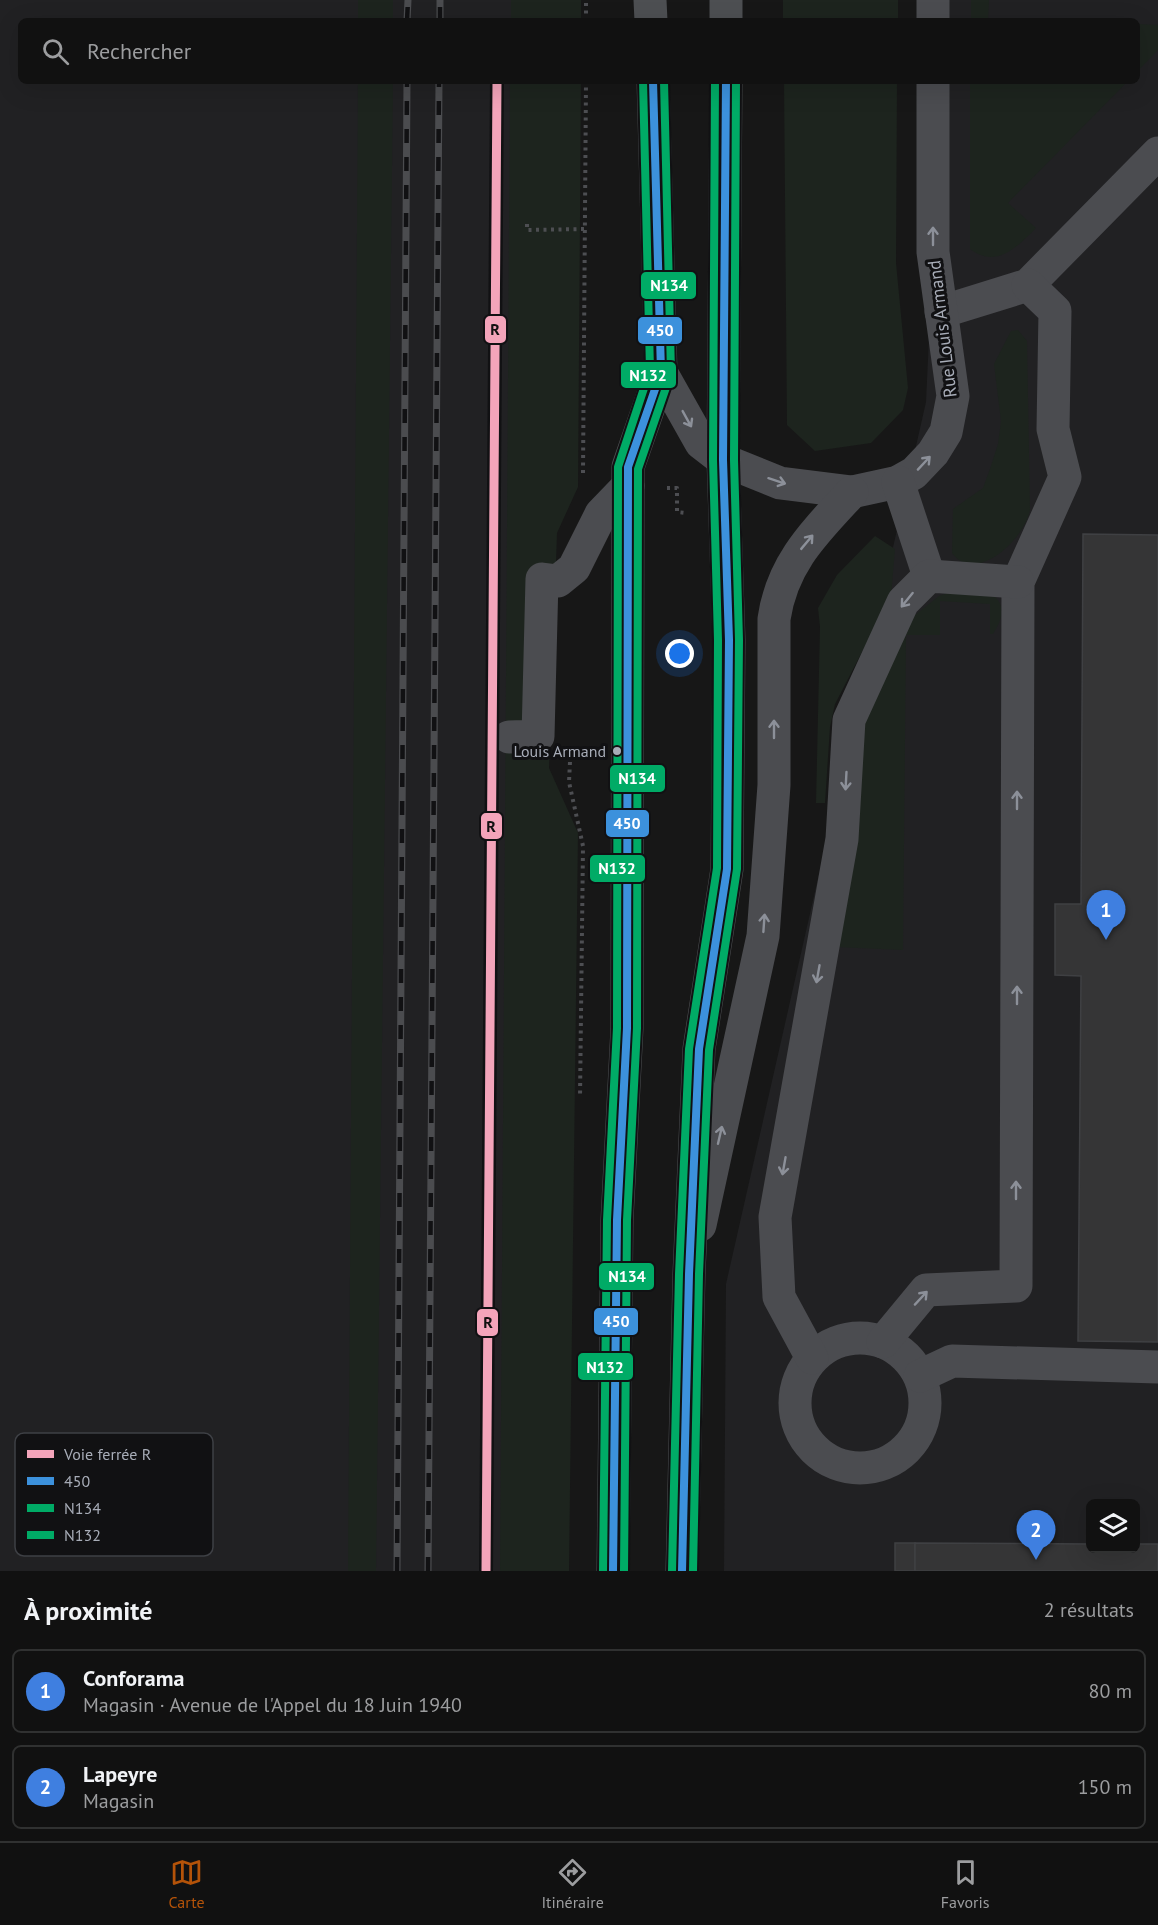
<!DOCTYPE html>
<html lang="fr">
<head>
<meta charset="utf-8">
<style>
	:root { --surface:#111; --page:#1a1a1a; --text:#f1f3f6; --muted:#9c9d9f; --line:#303131; --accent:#b45309 }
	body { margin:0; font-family:"PT Sans",sans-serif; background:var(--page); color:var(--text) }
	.controls { position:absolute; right:18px; bottom:18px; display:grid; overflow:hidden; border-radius:9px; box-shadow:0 6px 24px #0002 }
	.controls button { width:54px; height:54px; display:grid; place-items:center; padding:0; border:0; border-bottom:2px solid var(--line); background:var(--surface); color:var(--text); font:30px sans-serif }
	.you { position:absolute; left:680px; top:654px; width:21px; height:21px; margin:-15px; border:4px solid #fff; border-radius:50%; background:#1a73e8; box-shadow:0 0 0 9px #1a73e833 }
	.badge { display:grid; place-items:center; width:39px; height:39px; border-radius:50%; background:var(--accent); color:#fff; font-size:20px; font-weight:700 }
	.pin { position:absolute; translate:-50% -50px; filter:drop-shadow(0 2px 3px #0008) }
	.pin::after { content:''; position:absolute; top:32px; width:21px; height:18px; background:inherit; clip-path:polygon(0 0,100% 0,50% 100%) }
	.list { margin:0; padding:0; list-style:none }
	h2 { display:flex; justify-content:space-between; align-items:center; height:78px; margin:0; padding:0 24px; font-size:26px }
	h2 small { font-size:20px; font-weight:400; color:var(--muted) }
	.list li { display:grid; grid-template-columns:39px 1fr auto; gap:18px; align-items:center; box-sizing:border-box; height:84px; margin:0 12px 12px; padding:0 12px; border:2px solid var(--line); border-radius:9px }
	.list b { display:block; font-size:22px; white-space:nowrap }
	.list p { margin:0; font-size:20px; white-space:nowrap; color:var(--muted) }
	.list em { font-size:20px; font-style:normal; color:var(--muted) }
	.icon { flex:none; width:33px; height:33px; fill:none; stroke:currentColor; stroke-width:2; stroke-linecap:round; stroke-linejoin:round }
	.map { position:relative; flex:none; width:1158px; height:1571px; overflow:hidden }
	.search { position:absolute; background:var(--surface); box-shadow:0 6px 24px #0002; left:18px; right:18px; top:18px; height:66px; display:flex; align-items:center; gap:15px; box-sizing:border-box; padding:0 21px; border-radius:9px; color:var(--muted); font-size:22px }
	.sheet { height:270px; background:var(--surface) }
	nav { display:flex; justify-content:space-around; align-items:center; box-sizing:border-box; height:84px; border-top:2px solid var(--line); background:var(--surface); font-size:16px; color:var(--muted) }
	nav a { display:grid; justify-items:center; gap:3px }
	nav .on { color:var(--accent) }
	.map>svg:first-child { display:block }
</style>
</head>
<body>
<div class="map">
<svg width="1158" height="1571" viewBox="0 0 1158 1571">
	<rect width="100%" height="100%" fill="#171717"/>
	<g fill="#212123" fill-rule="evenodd">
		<polygon points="0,0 556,0 555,21 21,21 21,81 555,81 541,1571 0,1571"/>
		<path d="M 944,0 L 1158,0 L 1158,1571 L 724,1571 L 726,1284 L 926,402 L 941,81 L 1137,81 L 1137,21 L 943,21 ZM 1090,1504 L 1136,1504 L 1136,1548 L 1090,1548 Z"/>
	</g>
	<g fill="#1d241e">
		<rect x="358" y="0" width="35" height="21"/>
		<rect x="511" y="0" width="70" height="21"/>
		<rect x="783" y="0" width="115" height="21"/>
		<polygon points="971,0 989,0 988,20 1024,21 971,21"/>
		<polygon points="1137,24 1158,25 1158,50 1137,72"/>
		<polygon points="358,81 393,81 376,1571 348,1571"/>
		<polygon points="510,81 581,81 578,487 557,533 549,768 578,833 569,1571 500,1571"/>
		<polygon points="784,81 897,81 896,263 908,388 903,410 871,443 815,451 787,425"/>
		<path d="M 970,81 L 1128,81 L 1008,203 L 1036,228 C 1017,247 997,269 970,249 Z"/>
		<path d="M 1018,330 L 1027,341 L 1030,510 C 1024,540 976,585 952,553 L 953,509 L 983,488 L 990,469 L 998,444 L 1001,421 L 994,364 L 1011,331 Z"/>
		<polygon points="875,536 895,549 891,596 835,704 830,727 825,803 816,803 820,627 818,608 837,575"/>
		<path d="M 951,592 L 992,594 C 1007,606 1002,620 993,634 L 990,634 L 990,604 L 940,601 L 940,635 L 906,635 L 903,950 L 836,947 L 859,729 L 910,619 L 939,596 Z"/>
	</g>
	<g fill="#353536" stroke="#3f4043" stroke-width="1.5">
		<polygon points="1083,534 1158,535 1158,1342 1078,1341 1081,976 1055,975 1055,904 1081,904"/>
		<rect x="895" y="1543" width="20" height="28"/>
		<polygon points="915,1543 1090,1544 1090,1548 1136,1548 1136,1544 1158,1544 1158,1571 915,1571"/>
	</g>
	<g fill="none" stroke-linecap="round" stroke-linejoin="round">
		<g stroke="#4d4e52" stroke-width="4" stroke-dasharray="3 4.5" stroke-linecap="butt">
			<polyline points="586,21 586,0"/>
			<polyline points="527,224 527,230 585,229"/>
			<polyline points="583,473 586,81"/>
			<polyline points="667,488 677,488 677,512 686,513"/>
			<polyline points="570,762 569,782 583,846 580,1098"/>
		</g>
		<g stroke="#4b4c50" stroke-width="33">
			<polyline points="933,0 933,21"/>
			<polyline points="941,312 1028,285 1158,153"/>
			<polyline points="661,372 701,443 723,460 780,483 852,492 898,482 914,473 933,453 946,432 953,396 933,252 933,81"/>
			<polyline points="898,482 929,576"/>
			<polyline points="509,737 538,736 542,579 558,581 574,568 601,514 628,486"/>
			<path d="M 700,1225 L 763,936 L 774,785 L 774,619 C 782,563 815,532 852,492"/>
			<circle cx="860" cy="1403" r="65"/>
			<polyline points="883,1342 926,1290 1016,1286 1018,582 1065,477 1053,429 1055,311 1028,285"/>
			<polyline points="812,1358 779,1297 775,1217 842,839 849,720 903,602 929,576 1018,582"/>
			<polyline points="920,1376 952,1361 1158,1367"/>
		</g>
		<g stroke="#4d4f52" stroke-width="33">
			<polyline points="650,0 651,21"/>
			<polyline points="726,21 726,0"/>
			<polyline points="613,1571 617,1220 627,1028 628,467 661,372 653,81"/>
			<polyline points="682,1571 689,1274 699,1049 727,869 729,640 723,460 726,81"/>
		</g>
		<g stroke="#4b4c4f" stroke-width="7">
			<g id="rail">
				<polyline points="407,21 408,0"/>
				<polyline points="440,21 440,0"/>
				<polyline points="397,1571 407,81"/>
				<polyline points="428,1571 439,81"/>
			</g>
		</g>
		<use href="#rail" stroke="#111113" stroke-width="4.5" stroke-dasharray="14" stroke-linecap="butt"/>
		<g stroke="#111113" stroke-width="12">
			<g id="bus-1">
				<polyline points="613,1571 617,1220 627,1028 628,467 661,372 653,81"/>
				<polyline points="682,1571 689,1274 699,1049 727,869 729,640 723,460 726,81"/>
			</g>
		</g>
		<g stroke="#111113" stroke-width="12">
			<g id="bus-2">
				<polyline points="624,1571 627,1220 637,1028 638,469 671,373 664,81"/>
				<polyline points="693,1571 699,1274 709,1050 737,869 739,640 734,460 736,81"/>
			</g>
		</g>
		<g stroke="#111113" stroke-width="12">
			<g id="bus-3">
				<polyline points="603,1571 607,1220 617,1028 618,467 650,370 643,81"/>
				<polyline points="672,1571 679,1274 689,1049 717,868 718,640 713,460 715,81"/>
			</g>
		</g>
		<use href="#bus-1" stroke="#3c91dc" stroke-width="8"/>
		<use href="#bus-2" stroke="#00ab66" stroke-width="8"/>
		<use href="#bus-3" stroke="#00ab66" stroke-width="8"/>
		<g stroke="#111113" stroke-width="14">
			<polyline id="rail-1" points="486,1571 497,81"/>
		</g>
		<use href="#rail-1" stroke="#f3a4ba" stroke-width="9"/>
	</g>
	<defs><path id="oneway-shaft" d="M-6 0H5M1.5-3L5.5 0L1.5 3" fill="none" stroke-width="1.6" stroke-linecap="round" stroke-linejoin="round" transform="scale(1.5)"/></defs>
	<g stroke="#8c9099">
		<use href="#oneway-shaft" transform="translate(933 236) rotate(-90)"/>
		<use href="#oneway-shaft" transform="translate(687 419) rotate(61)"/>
		<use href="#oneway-shaft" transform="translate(924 463) rotate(-47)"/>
		<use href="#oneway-shaft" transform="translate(777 481) rotate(18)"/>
		<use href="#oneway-shaft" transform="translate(807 542) rotate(-50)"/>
		<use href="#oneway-shaft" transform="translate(907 600) rotate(129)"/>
		<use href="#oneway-shaft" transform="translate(774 729) rotate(-90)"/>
		<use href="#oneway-shaft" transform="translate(846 781) rotate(93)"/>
		<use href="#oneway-shaft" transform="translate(1017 800) rotate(-90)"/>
		<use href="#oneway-shaft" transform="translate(764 923) rotate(-86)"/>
		<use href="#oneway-shaft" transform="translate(818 974) rotate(100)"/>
		<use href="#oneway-shaft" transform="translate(1017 995) rotate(-90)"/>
		<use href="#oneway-shaft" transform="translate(720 1135) rotate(-77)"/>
		<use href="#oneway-shaft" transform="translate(784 1166) rotate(100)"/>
		<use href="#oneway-shaft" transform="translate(1016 1190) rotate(-90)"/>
		<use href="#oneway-shaft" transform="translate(921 1298) rotate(-47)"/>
	</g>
	<circle fill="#a8adb8" stroke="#111113" stroke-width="2" cx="617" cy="751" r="5"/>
	<g text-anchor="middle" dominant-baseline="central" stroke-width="6" stroke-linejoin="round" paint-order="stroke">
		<g font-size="16" fill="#a8adb8" stroke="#111113" text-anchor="end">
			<text x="606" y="751">Louis Armand</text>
		</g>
		<g font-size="18" fill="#a8adb8" stroke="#111113">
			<text transform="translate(942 329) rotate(-97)">Rue Louis Armand</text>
		</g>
	</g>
	<rect x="15" y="1433" width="198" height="123" rx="9" fill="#111113" stroke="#3e4045" stroke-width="1.5"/>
	<rect x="27" y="1450" width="27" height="8" fill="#f3a4ba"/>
	<rect x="27" y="1477" width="27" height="8" fill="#3c91dc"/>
	<rect x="27" y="1504" width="27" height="8" fill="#00ab66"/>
	<rect x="27" y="1531" width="27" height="8" fill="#00ab66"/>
	<g font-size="16" fill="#a8adb8">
		<text x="64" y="1460">Voie ferrée R</text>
		<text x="64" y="1487">450</text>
		<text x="64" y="1514">N134</text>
		<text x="64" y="1541">N132</text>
	</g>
	<g stroke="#111113" stroke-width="2">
		<rect x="640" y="271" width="57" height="29" rx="6" fill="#00ab66"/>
		<rect x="484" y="315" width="23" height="29" rx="6" fill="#f3a4ba"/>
		<rect x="637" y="316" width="46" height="29" rx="6" fill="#3c91dc"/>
		<rect x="620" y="361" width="57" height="28" rx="6" fill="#00ab66"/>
		<rect x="609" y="764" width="57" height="29" rx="6" fill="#00ab66"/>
		<rect x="605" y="809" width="45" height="29" rx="6" fill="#3c91dc"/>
		<rect x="480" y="812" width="23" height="28" rx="6" fill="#f3a4ba"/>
		<rect x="589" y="854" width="57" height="29" rx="6" fill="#00ab66"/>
		<rect x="598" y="1262" width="57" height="29" rx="6" fill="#00ab66"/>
		<rect x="593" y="1307" width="46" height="29" rx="6" fill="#3c91dc"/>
		<rect x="476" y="1308" width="23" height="29" rx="6" fill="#f3a4ba"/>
		<rect x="577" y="1352" width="57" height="29" rx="6" fill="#00ab66"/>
	</g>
	<g font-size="16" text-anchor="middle" font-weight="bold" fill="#fff">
		<text x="669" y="291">N134</text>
		<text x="660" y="336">450</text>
		<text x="648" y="381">N132</text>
		<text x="637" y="784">N134</text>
		<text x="627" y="829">450</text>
		<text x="617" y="874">N132</text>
		<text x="627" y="1282">N134</text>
		<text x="616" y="1327">450</text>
		<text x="605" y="1373">N132</text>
	</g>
	<g font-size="16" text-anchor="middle" font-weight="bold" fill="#111">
		<text x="495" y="335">R</text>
		<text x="491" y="832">R</text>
		<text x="488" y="1328">R</text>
	</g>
</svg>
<div class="controls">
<button><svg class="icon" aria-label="layers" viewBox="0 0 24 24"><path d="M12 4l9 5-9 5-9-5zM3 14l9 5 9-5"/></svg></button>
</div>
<div class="you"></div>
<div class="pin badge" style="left:1106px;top:940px;background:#3f7fe0">1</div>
<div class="pin badge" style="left:1036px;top:1560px;background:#3f7fe0">2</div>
<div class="search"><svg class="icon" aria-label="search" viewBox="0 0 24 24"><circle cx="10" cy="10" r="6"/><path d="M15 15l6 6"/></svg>Rechercher</div>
</div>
<section class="sheet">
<h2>À proximité<small>2 résultats</small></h2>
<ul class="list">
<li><span class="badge" style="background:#3f7fe0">1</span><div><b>Conforama</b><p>Magasin · Avenue de l'Appel du 18 Juin 1940</p></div><em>80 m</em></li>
<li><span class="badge" style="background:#3f7fe0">2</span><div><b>Lapeyre</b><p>Magasin</p></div><em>150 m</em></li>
</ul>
</section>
<nav>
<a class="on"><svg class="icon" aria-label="map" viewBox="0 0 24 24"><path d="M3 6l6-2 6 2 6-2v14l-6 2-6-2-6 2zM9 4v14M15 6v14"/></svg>Carte</a>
<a><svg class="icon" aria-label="directions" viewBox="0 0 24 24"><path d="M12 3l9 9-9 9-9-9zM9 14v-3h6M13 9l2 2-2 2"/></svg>Itinéraire</a>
<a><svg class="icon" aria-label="saved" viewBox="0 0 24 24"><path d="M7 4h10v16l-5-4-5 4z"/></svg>Favoris</a>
</nav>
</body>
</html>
